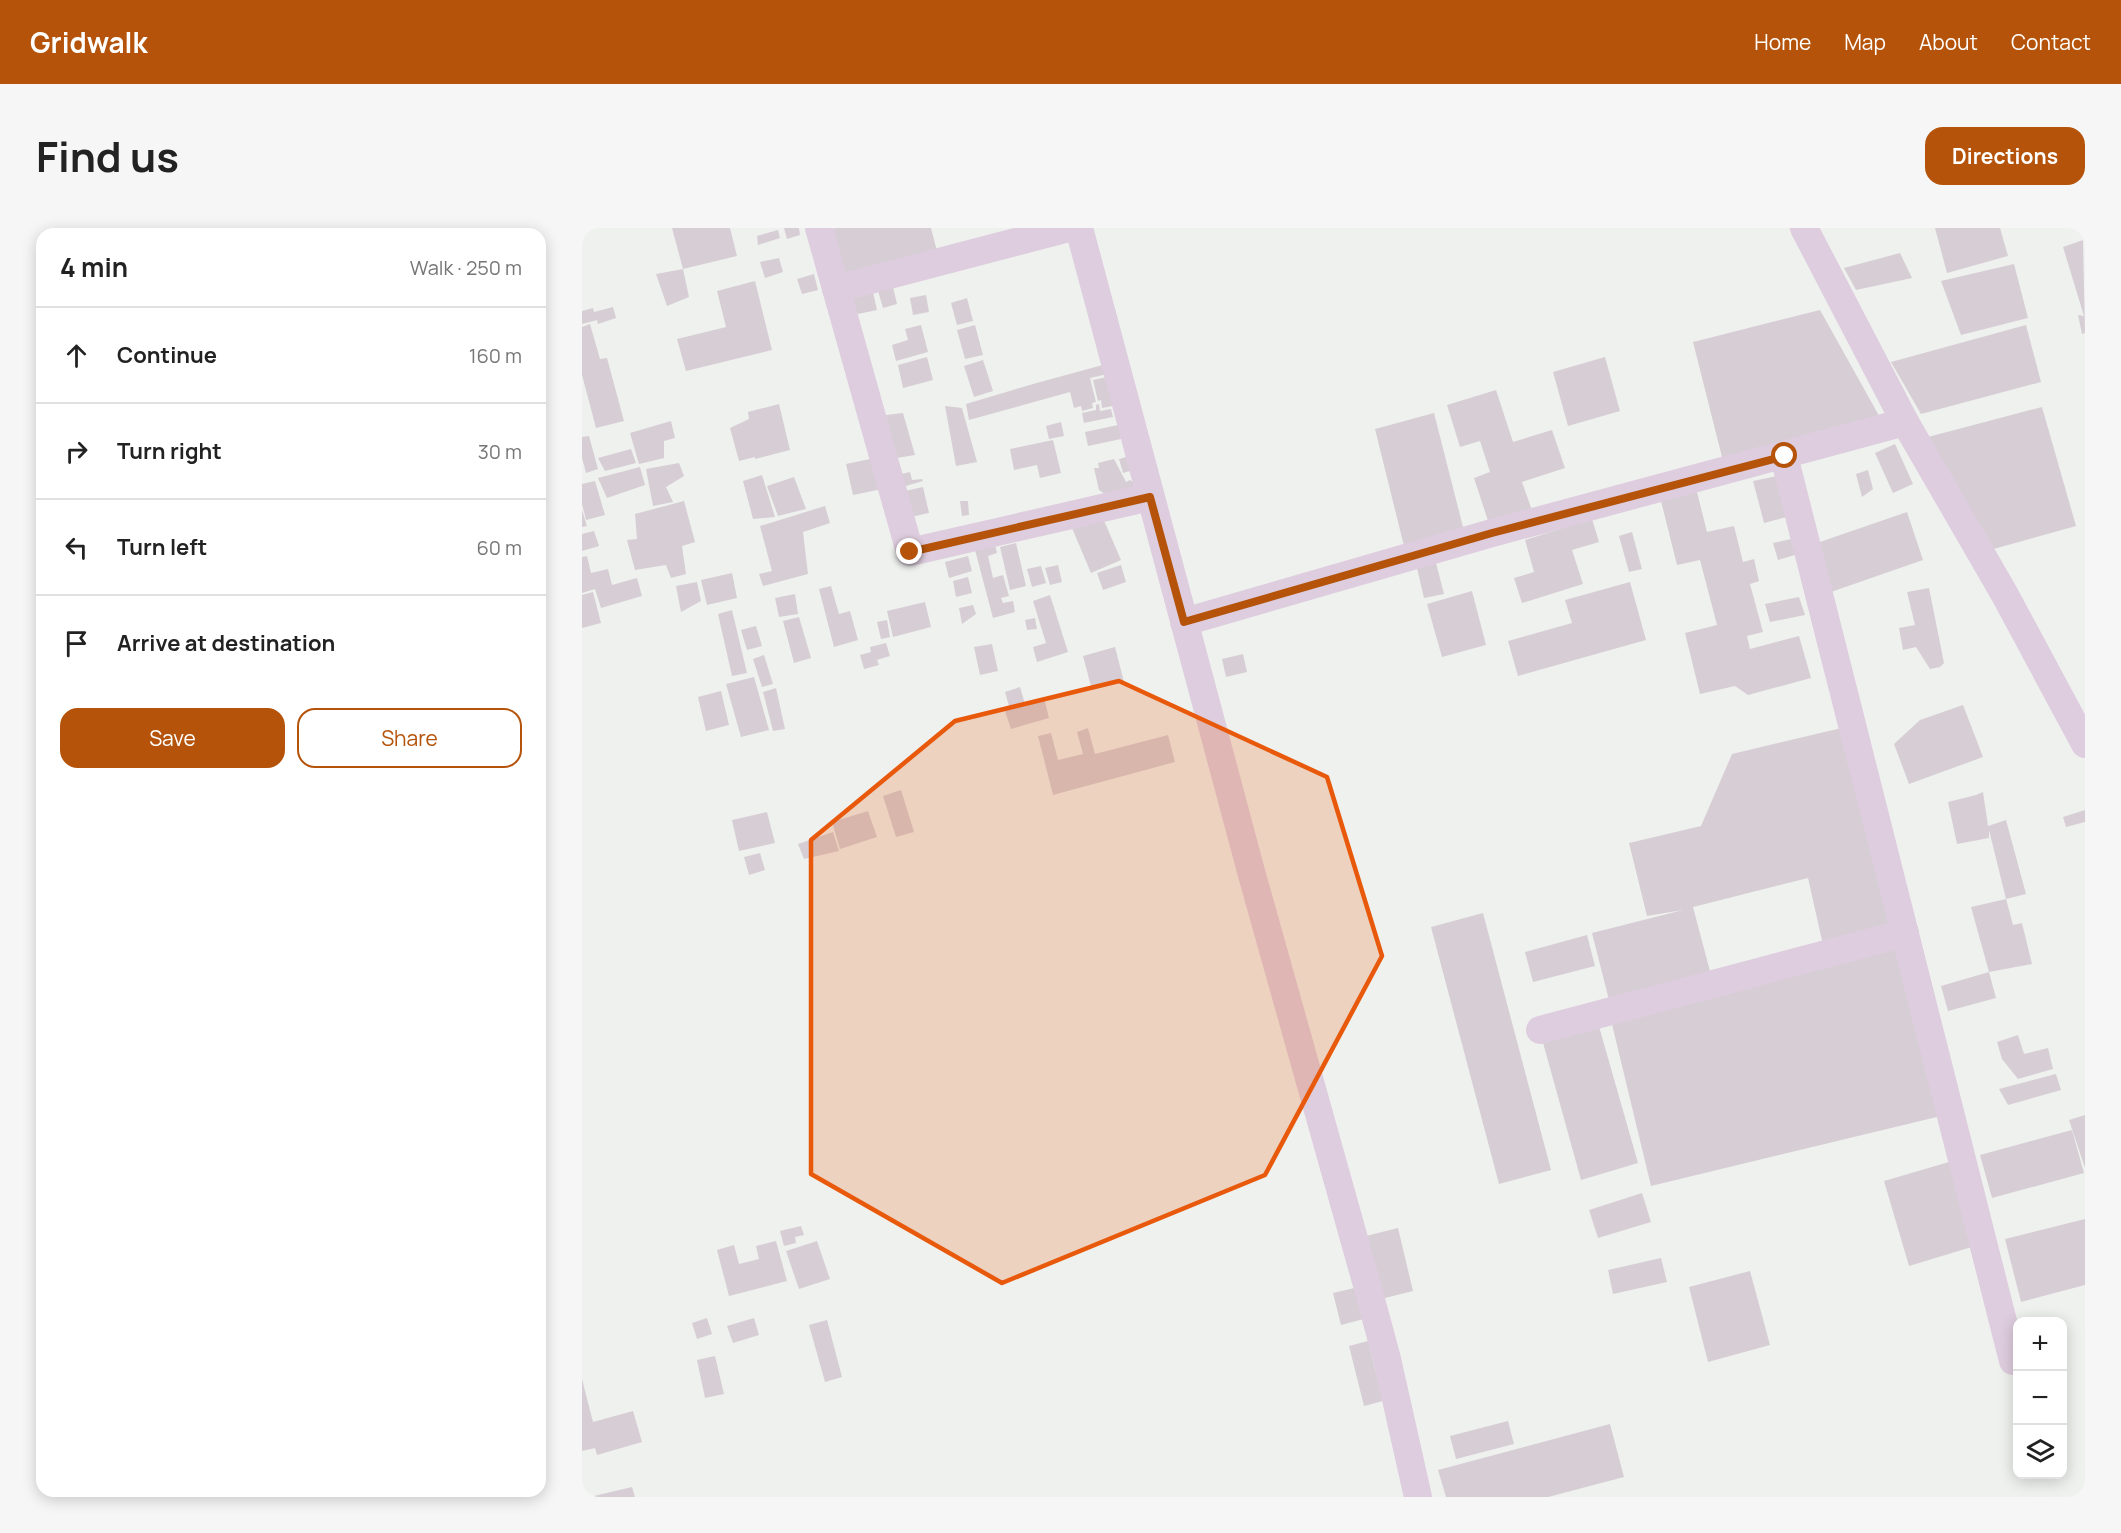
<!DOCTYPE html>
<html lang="en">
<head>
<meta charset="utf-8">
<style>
	:root { --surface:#fff; --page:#f6f6f6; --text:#222; --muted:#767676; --line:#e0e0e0; --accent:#b45309 }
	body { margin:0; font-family:Manrope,sans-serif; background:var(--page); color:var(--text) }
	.controls { position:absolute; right:18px; bottom:18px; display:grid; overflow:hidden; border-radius:12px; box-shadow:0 3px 15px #0003 }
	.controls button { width:54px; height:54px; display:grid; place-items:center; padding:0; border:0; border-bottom:2px solid var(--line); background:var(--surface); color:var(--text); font:30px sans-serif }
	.stop { position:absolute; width:18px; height:18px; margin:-14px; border:4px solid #b45309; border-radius:50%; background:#fff }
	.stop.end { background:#b45309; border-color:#fff; box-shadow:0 2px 6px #0008 }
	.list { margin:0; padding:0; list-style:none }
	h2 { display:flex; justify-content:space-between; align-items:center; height:78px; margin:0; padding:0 24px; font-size:26px }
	h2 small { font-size:20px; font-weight:400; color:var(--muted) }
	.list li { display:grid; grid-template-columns:39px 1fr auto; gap:18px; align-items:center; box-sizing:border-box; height:96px; padding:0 24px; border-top:2px solid var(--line) }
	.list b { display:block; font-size:22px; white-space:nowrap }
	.list em { font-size:20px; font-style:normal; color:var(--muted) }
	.actions { display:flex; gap:12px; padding:18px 24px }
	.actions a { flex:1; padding:14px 0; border:2px solid var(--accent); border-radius:18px; text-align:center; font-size:21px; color:var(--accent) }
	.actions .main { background:var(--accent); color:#fff }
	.icon { flex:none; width:33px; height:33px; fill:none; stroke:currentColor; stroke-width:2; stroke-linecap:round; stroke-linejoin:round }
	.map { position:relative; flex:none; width:1503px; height:1269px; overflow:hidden; border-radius:18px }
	header { display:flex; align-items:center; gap:36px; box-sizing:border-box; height:84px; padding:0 30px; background:var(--accent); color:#fff }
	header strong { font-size:28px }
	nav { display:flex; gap:33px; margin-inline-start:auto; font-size:21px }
	.intro { display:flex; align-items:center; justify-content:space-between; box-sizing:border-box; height:144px; padding:0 36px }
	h1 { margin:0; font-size:42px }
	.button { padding:15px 27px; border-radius:18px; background:var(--accent); color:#fff; font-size:21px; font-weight:700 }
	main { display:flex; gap:36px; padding:0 36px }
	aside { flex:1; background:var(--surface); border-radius:18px; box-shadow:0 3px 15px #0003 }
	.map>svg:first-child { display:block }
</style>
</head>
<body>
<header>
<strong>Gridwalk</strong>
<nav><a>Home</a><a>Map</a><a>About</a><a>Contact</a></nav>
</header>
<div class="intro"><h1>Find us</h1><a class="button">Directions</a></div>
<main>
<aside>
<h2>4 min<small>Walk · 250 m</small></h2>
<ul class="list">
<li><svg class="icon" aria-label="ahead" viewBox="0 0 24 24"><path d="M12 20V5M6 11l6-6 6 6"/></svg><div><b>Continue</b></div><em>160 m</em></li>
<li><svg class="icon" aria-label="right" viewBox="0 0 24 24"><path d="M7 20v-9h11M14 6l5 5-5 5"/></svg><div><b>Turn right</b></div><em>30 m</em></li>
<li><svg class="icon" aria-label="left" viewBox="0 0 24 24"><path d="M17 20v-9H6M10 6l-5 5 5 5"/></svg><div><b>Turn left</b></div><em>60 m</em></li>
<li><svg class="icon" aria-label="arrive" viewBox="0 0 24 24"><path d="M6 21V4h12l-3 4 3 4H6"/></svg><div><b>Arrive at destination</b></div></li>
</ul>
<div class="actions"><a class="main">Save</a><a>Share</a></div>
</aside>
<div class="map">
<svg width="1503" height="1269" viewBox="0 0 1503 1269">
	<rect width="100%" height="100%" fill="#eff1ee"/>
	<g fill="#d6ced4">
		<polygon points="90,0 148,0 155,28 101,41"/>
		<polygon points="202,0 217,0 218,7 205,11"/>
		<polygon points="254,0 349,0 356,27 263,52 250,1"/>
		<polygon points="1353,0 1418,0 1426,28 1365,45"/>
		<polygon points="196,2 198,10 176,17 175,8"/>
		<polygon points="1501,12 1503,105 1500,106 1496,87 1502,88 1481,19"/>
		<polygon points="1318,25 1330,50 1274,62 1262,40"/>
		<polygon points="197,30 201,44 183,50 178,34"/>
		<polygon points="1432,36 1446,90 1379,107 1359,53"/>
		<polygon points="101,41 107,69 85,78 74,46"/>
		<polygon points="232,46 236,62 220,66 215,51"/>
		<polygon points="173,53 190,122 104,143 95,111 144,99 135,63"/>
		<polygon points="311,59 315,76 301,80 296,63"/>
		<polygon points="291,64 295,82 271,87 267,70"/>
		<polygon points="344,67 347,84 331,87 328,70"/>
		<polygon points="385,70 391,93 375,97 369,75"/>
		<polygon points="31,79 34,90 16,96 15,92 0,96 0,83 11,80 12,84"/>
		<polygon points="1238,82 1300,193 1141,233 1111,114"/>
		<polygon points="8,96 18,131 25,130 42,193 14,200 0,147 0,99"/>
		<polygon points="339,97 346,124 314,133 310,117 326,112 323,101"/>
		<polygon points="393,97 401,127 383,131 375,102"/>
		<polygon points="1444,97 1459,154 1339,186 1309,134"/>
		<polygon points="345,129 351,152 321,160 316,137"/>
		<polygon points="1023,129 1038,183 986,198 971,144"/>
		<polygon points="401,132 411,163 392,169 382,138"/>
		<polygon points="528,135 530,145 508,150 514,174 510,175 511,180 500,183 499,178 492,180 488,164 387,192 384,176 451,156"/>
		<polygon points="525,149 531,178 520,180 519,172 516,173 511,152"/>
		<polygon points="914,162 931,214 970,202 983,240 940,254 953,291 910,305 892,250 908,244 898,213 878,219 865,177"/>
		<polygon points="197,176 208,222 173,231 173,229 157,233 148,200 167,191 166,184"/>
		<polygon points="517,176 518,183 529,181 531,189 502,195 500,185 514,182 514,177"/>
		<polygon points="363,178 380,180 395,234 374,238"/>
		<polygon points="1460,179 1494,298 1408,322 1346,209"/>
		<polygon points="321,185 333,227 315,230 304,187"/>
		<polygon points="852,185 882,303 822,318 793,201"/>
		<polygon points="89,193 93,210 82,213 82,230 57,236 48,205"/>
		<polygon points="479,194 482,208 467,211 464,198"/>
		<polygon points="536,197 539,211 506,218 503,204"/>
		<polygon points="7,208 16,241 4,245 0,230 0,209"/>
		<polygon points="471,212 479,245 458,250 455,237 432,242 428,221"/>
		<polygon points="1313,216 1331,256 1311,265 1293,225"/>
		<polygon points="49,221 54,235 23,243 16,230"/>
		<polygon points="551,227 555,241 541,245 537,231"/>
		<polygon points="293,230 300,261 271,267 264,236"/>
		<polygon points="532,231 544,254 548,252 554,256 552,261 523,266 517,262 512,240 517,240 516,235"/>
		<polygon points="97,235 102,248 84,259 91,274 71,278 64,241"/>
		<polygon points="58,239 63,257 25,270 16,250"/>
		<polygon points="1286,242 1291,261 1280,269 1274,246"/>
		<polygon points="328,244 330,252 340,251 341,253 317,260 314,247"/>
		<polygon points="180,247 193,289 171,291 161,253"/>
		<polygon points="1195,248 1205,289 1182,295 1171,253"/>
		<polygon points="212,249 224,281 196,288 185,258"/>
		<polygon points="13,253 23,287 4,292 0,276 0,256"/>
		<polygon points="341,259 347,285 324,290 318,264"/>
		<polygon points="1114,260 1125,304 1152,298 1161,334 1172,331 1177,353 1168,356 1181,404 1165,408 1168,421 1217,408 1229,450 1166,467 1153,458 1118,466 1103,405 1135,397 1118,332 1095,337 1078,269"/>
		<polygon points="102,273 113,314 100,318 104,346 89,350 84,337 53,342 45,312 55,311 53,286"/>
		<polygon points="378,273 386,273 387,287 380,288"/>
		<polygon points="243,278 248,295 221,304 226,346 181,358 177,346 190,343 178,298"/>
		<polygon points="0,282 5,298 0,299"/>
		<polygon points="1325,284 1341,332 1249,364 1232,316"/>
		<polygon points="520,288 539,332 509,345 490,300"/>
		<polygon points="1010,291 1017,314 990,322 1001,356 940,375 932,350 952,344 943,312"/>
		<polygon points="12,303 17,318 0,323 0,306"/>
		<polygon points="1050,304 1060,341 1047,344 1037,308"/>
		<polygon points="1209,311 1213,327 1196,332 1191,315"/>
		<polygon points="434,315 444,358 428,362 418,319"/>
		<polygon points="413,317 415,325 406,328 411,350 421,347 427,368 419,370 421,375 431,373 433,384 411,390 393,322"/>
		<polygon points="5,328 9,345 26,341 30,357 55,350 60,368 19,380 13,361 0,365 0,329"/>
		<polygon points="386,328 390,343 367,350 363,334"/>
		<polygon points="854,335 862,366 842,370 835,340"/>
		<polygon points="476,337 480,354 468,357 463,340"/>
		<polygon points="539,337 544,354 521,362 515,345"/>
		<polygon points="459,338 464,355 450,359 445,341"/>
		<polygon points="150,345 155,370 125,377 119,352"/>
		<polygon points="386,349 390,365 374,369 371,353"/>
		<polygon points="115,354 119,373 99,384 94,358"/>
		<polygon points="1048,354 1064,412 936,448 926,413 990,395 983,372"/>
		<polygon points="249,358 257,386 268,383 276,412 252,419 237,361"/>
		<polygon points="1347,360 1362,435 1358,439 1348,441 1334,419 1321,422 1317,400 1333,397 1325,364"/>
		<polygon points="890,363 904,417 860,429 845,376"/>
		<polygon points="11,364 19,395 0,400 0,367"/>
		<polygon points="213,366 216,386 197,389 193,370"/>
		<polygon points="468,367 486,424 455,434 451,419 464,415 451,373"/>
		<polygon points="1217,369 1223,387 1188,394 1183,376"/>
		<polygon points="343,374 349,399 311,409 305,383"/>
		<polygon points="391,377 394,386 380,396 377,380"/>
		<polygon points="150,382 165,445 150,448 136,386"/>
		<polygon points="217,389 229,430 212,435 201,393"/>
		<polygon points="453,390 455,401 445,402 443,392"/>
		<polygon points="305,392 308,409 299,411 295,394"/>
		<polygon points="174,398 180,418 165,422 159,402"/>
		<polygon points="304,415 308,428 295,432 297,437 282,441 278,427 289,424 288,419"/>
		<polygon points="410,416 416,443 398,447 392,419"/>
		<polygon points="533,419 542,454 510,462 501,428"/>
		<polygon points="661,426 665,444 644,449 640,431"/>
		<polygon points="182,427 191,456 180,459 171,431"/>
		<polygon points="172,449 187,502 159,509 144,456"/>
		<polygon points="438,459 443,476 462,470 467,490 429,501 422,480 427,478 423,464"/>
		<polygon points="194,460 203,501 191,503 181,464"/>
		<polygon points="139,463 147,497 124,503 116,469"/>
		<polygon points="1381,477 1401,529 1327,556 1312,516 1338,492"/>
		<polygon points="1268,498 1315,700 1241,717 1226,650 1111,679 1129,747 1027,772 1010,705 1101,682 1065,688 1047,615 1119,598 1150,526"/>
		<polygon points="506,500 513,526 586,507 593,534 471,567 456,508 469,505 476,532 501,526 495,504"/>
		<polygon points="319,562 332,604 314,609 301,568"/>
		<polygon points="1401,564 1406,598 1424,592 1444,666 1424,671 1431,697 1440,695 1450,736 1407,744 1389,679 1424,671 1407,602 1407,610 1375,616 1366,574 1394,567"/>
		<polygon points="1503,582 1503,594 1484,599 1481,589"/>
		<polygon points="286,583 295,609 258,621 250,594"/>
		<polygon points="185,584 193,615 157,623 150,592"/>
		<polygon points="251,604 257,623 222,631 216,616"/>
		<polygon points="178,625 183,642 167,647 162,629"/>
		<polygon points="901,685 969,942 917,956 849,699"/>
		<polygon points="1005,707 1013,738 951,754 943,724"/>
		<polygon points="1318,718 1359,888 1069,958 1028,788"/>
		<polygon points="1407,744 1414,770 1366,783 1359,758"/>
		<polygon points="1016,795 1056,935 999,952 960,811"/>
		<polygon points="1436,807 1442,826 1466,820 1471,841 1436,851 1420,831 1415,814"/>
		<polygon points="1474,846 1479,862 1426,877 1417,861"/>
		<polygon points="1503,887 1503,940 1487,892"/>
		<polygon points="1490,902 1502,945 1410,970 1398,927"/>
		<polygon points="1367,934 1393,1018 1327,1038 1302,953"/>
		<polygon points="1060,965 1069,994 1016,1010 1007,982"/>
		<polygon points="1503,991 1503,1057 1439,1074 1423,1011"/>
		<polygon points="219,998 222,1007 213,1009 214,1015 202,1018 198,1003"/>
		<polygon points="816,1000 831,1063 799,1071 784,1008"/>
		<polygon points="194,1013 205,1053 147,1068 135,1022 152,1017 157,1036 177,1031 174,1018"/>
		<polygon points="235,1013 248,1051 217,1061 204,1023"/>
		<polygon points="1079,1030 1085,1054 1031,1066 1026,1042"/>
		<polygon points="1168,1043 1188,1117 1126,1134 1107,1059"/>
		<polygon points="785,1057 793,1088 759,1097 751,1065"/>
		<polygon points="125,1090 130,1106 115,1111 110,1095"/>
		<polygon points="172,1090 177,1107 151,1115 145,1098"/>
		<polygon points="245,1092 260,1149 243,1154 227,1097"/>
		<polygon points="786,1113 801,1173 782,1178 767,1118"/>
		<polygon points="133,1128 142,1166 123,1170 115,1132"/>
		<polygon points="0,1151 11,1194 51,1183 60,1214 15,1227 13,1220 0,1223"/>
		<polygon points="926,1193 932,1216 874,1231 868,1208"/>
		<polygon points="1028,1196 1042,1249 966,1269 864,1269 856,1242"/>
		<polygon points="50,1259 53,1269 12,1269 12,1268"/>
	</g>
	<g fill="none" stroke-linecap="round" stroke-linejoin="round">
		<g stroke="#decdde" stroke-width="28">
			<polyline points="237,0 328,324 568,269"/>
			<polyline points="497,0 670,647 785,1057 805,1131 836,1269"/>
			<polyline points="1222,0 1323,194 1423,367 1503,516"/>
			<polyline points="254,61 487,0"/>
			<polyline points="1202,228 1431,1133"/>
			<polyline points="602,394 910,305 1323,194"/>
			<polyline points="958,802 1323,705"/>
		</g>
	</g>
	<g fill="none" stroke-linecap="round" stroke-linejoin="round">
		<polyline stroke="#b45309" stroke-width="8" points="328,324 568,269 602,394 910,305 1203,228"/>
	</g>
	<path fill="#e8590c" fill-opacity="0.2" stroke="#e8590c" stroke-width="4.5" stroke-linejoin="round" d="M 537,453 L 745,549 L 800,728 L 683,947 L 420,1055 L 229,946 L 229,612 L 373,493 Z"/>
</svg>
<div class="controls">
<button>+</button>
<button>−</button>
<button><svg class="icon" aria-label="layers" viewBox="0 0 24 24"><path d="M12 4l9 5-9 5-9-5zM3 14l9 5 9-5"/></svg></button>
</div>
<div class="stop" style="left:1203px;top:228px"></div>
<div class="stop end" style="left:328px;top:324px"></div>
</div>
</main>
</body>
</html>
